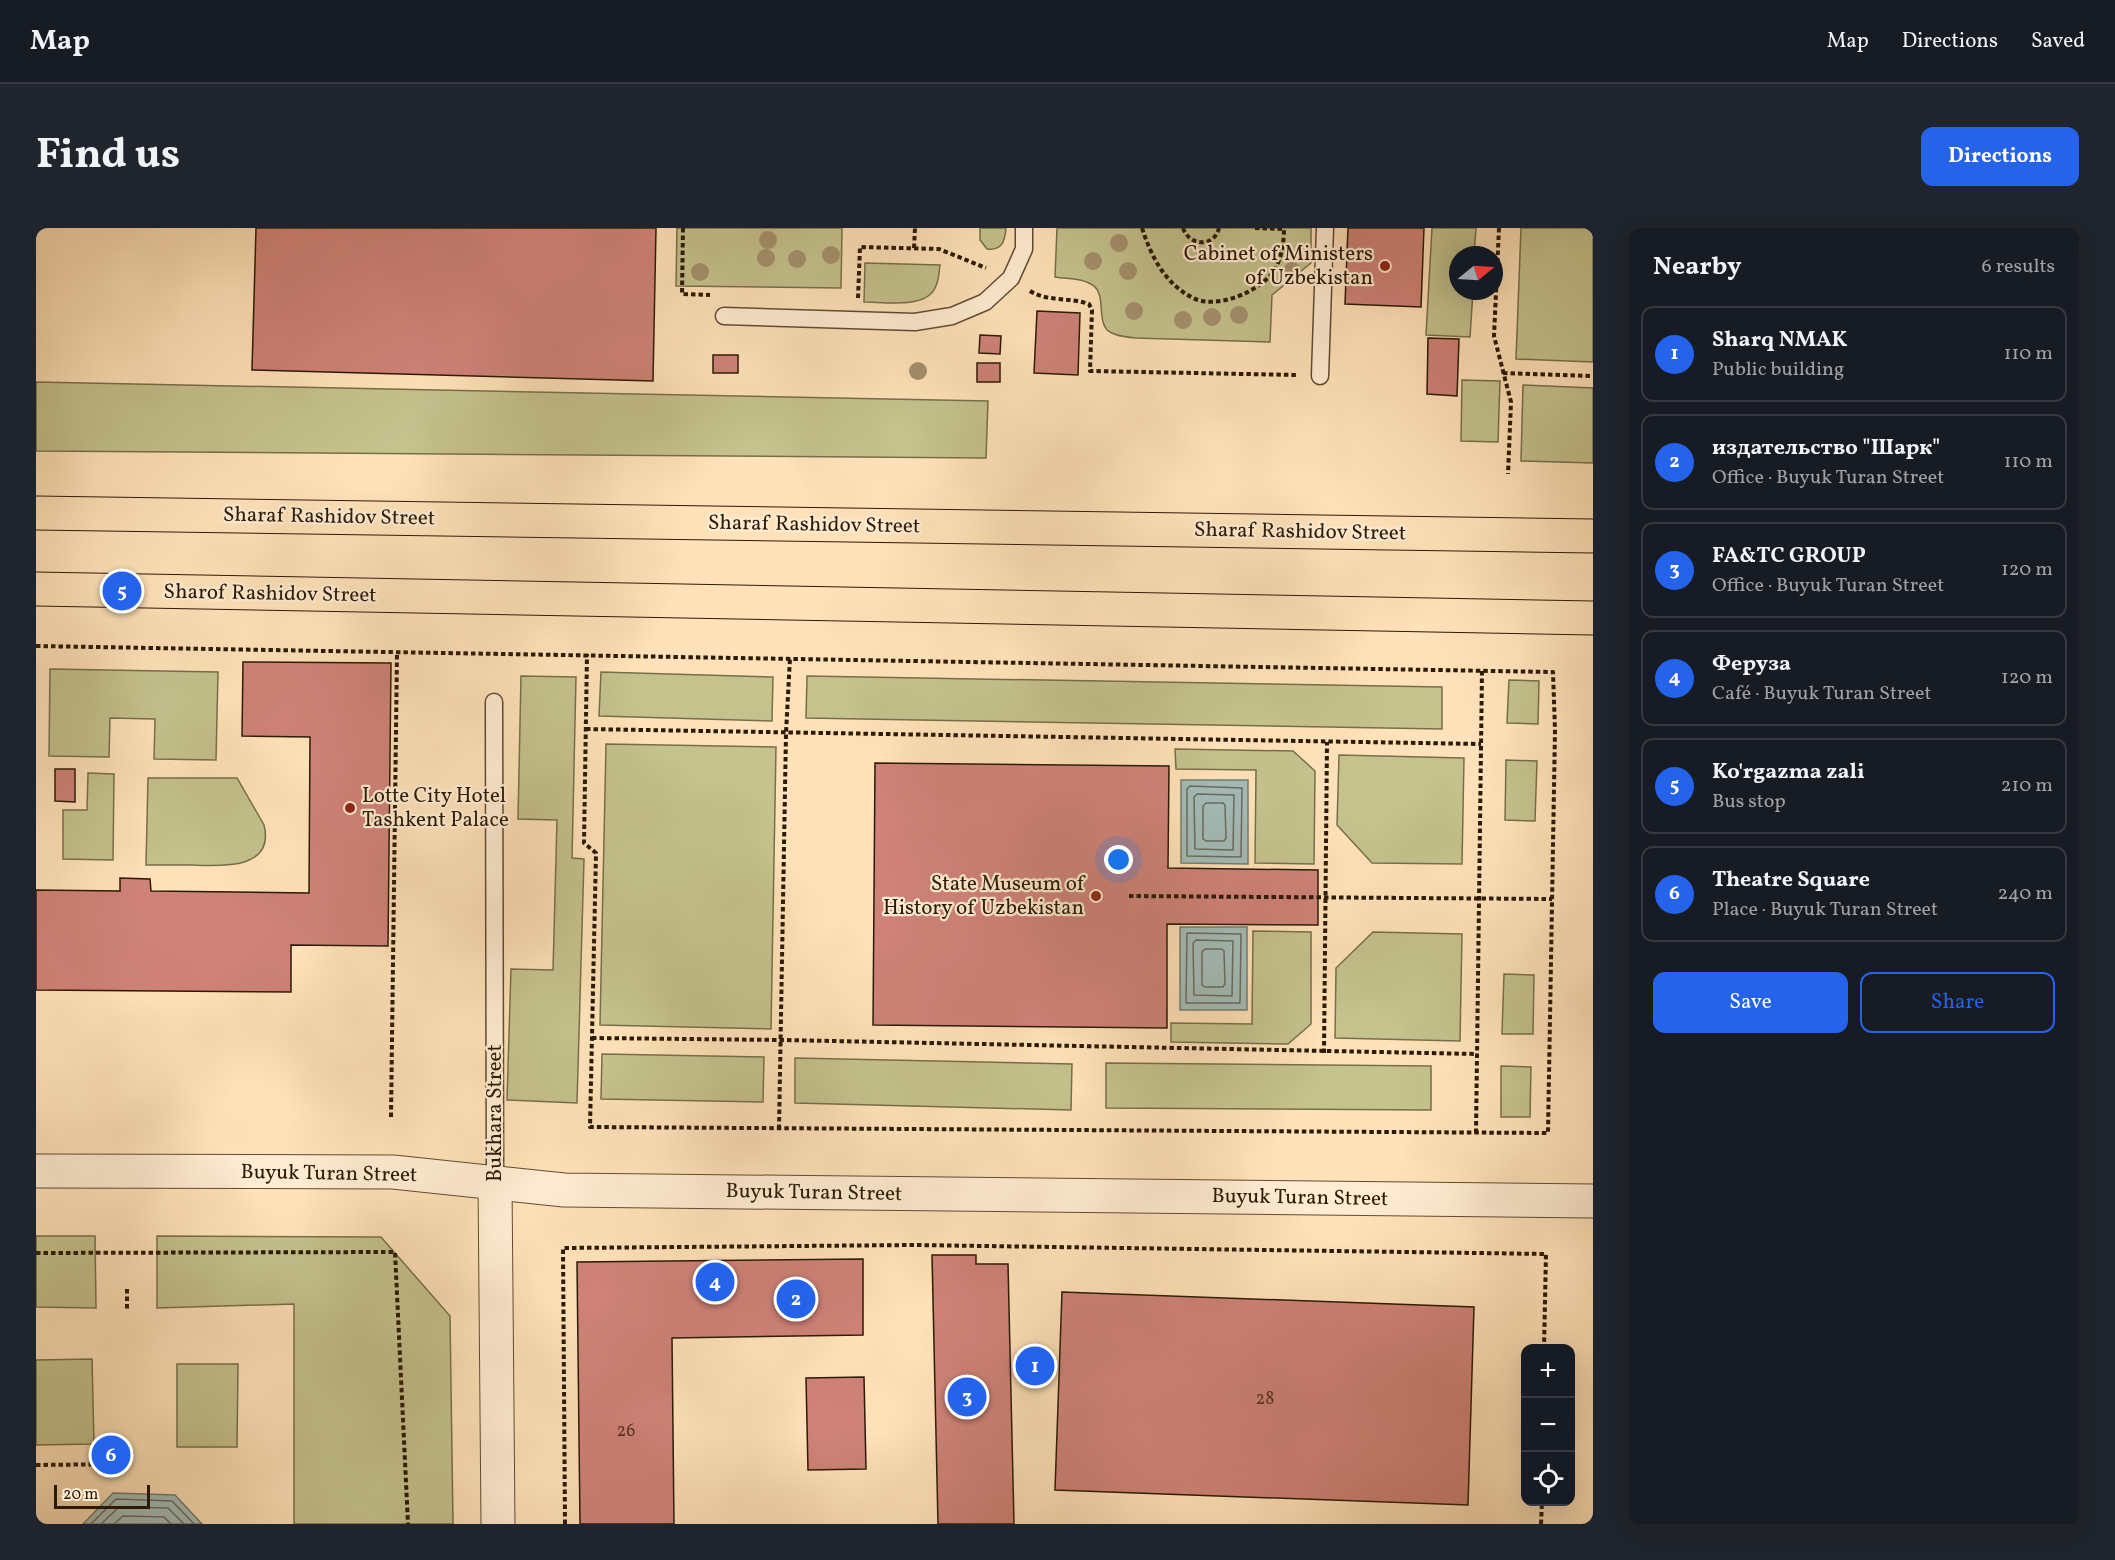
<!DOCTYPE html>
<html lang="en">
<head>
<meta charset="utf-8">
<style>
	:root { --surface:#171b24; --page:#20242c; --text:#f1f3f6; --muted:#9ea1a6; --line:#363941; --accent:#2563eb }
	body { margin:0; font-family:Vollkorn,serif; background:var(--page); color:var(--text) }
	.controls { position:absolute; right:18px; bottom:18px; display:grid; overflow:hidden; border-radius:12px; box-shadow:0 6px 24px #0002 }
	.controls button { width:54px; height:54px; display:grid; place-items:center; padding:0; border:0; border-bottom:2px solid var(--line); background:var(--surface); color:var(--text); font:30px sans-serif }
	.compass { position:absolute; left:1413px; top:18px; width:54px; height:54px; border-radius:50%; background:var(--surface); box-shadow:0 6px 24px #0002; rotate:72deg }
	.scale { position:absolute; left:18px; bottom:15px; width:96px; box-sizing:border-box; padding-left:6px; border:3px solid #2c1906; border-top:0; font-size:16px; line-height:21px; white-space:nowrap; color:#2c1906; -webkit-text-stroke:4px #ffecd2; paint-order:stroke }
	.you { position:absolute; left:1083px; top:632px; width:21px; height:21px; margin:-15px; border:4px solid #fff; border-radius:50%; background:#1a73e8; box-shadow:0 0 0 9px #1a73e833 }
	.badge { display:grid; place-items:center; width:39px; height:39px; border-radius:50%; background:var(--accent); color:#fff; font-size:20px; font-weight:700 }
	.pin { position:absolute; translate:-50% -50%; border:3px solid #fff; box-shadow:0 2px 6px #0006 }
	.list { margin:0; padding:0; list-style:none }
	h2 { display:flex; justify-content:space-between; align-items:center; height:78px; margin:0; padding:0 24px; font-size:26px }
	h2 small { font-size:20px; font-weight:400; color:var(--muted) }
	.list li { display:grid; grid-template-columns:39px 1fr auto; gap:18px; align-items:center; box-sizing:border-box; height:96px; margin:0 12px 12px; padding:0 12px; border:2px solid var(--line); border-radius:12px }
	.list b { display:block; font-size:22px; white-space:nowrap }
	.list p { margin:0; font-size:20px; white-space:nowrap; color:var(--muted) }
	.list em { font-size:20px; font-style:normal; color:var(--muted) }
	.actions { display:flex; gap:12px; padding:18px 24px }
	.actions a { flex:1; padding:14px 0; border:2px solid var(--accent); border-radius:12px; text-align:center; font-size:21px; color:var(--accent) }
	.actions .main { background:var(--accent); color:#fff }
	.icon { flex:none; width:33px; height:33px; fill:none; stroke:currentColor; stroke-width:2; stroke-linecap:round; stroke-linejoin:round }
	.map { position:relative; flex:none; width:1557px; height:1296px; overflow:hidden; border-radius:12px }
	header { display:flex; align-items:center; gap:36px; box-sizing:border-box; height:84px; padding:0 30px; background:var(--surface); border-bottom:2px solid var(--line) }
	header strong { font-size:28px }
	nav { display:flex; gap:33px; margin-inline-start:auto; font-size:21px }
	.intro { display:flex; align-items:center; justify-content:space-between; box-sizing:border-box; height:144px; padding:0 36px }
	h1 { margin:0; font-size:42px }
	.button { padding:15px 27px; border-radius:12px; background:var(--accent); color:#fff; font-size:21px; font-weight:700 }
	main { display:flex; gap:36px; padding:0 36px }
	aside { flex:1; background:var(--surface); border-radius:12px; box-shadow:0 6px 24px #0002 }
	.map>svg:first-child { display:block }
</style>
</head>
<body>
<header>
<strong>Map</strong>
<nav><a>Map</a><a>Directions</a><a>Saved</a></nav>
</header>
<div class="intro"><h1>Find us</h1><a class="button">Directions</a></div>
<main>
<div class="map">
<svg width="1557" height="1296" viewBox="0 0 1557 1296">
	<rect width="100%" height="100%" fill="#ffe2b9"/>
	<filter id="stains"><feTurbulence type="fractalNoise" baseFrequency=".00333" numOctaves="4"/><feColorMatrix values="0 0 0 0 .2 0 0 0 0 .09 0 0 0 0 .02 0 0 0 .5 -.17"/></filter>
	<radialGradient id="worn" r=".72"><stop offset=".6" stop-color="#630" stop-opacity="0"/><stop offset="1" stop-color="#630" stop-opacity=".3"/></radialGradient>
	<g fill="#c4c28d" stroke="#786e4a" stroke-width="1.5">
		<polygon points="641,0 806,0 805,60 640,58"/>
		<path d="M 944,0 L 970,0 C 969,13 966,23 951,21 L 944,12 Z"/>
		<path d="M 1021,0 L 1275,0 L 1275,35 L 1236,67 L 1234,114 L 1099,110 C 1090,109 1078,108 1071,102 C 1060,89 1072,63 1053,55 C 1043,50 1029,51 1019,49 Z"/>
		<polygon points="1396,0 1440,0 1438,27 1422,27 1422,63 1437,63 1434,109 1390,107"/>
		<polygon points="1485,0 1557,0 1557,134 1480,131"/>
		<path d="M 829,35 L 904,37 C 903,44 903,53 899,60 C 889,81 848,74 828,74 Z"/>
		<polygon points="1426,152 1464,153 1462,214 1425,213"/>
		<polygon points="0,154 952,173 950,230 0,223"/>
		<polygon points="1487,157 1557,160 1557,235 1485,233"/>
		<polygon points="14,441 182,444 180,532 118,531 119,491 74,490 73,529 13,528"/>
		<polygon points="565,444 737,449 736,493 563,488"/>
		<polygon points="485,448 540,449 536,630 548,631 541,875 471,872 475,741 517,742 521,592 482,591"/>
		<polygon points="771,448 1406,459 1406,501 770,490"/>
		<polygon points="1473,452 1503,453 1502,496 1471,495"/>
		<polygon points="570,516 740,519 735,801 564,797"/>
		<polygon points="1139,521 1257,523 1279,543 1278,636 1219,635 1220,542 1140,541"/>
		<polygon points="1303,527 1428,530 1426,636 1336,635 1301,597"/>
		<polygon points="1470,532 1501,533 1499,593 1469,592"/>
		<polygon points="52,545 78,546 77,632 27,631 27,582 51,582"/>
		<path d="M 112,550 L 201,550 L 228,597 C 239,642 185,638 157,637 C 142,637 126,637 110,637 Z"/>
		<polygon points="1217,703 1275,704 1275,796 1252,816 1135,814 1135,795 1216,796"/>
		<polygon points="1337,704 1426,706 1424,813 1299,810 1300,740"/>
		<polygon points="1468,746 1498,747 1497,806 1466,806"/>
		<polygon points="566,826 728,829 727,874 565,871"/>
		<polygon points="759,830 1036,836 1035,882 759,875"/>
		<polygon points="1070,835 1395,838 1395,882 1070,880"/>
		<polygon points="1465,838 1495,839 1494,889 1465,889"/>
		<polygon points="0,1008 59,1008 60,1080 0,1079"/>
		<polygon points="121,1008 345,1009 414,1088 417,1296 258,1296 258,1076 121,1080"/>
		<polygon points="56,1131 58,1216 0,1217 0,1132"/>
		<polygon points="141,1136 202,1136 201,1219 141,1219"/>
	</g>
	<g fill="#a3bcb8" stroke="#737b71" stroke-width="1.5">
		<polygon points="1145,552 1212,552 1212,636 1145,635"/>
		<rect x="1144" y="699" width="67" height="83"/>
		<polygon points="77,1265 139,1267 166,1296 47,1296"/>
	</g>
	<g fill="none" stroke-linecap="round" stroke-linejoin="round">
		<g stroke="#686a5f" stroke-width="1.5">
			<polygon points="1154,558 1206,560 1205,629 1151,628 1151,561"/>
			<polygon points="1161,566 1198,567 1197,622 1159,621 1158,569"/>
			<polygon points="1170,575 1187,575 1189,577 1190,610 1188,613 1170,613 1167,611 1167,578"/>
			<polygon points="1151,705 1205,706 1204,775 1150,775"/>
			<polygon points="1160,712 1197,713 1196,768 1158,767 1157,715"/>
			<polygon points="1169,721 1186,721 1188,723 1189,756 1187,759 1169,759 1166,757 1166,724"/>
			<polyline points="55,1296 80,1271 136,1273 158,1296"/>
			<polyline points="65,1296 83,1279 132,1280 148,1296"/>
			<polyline points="78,1296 87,1288 128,1289 135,1296"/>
		</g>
	</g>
	<g fill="#cf8278" stroke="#2c1906" stroke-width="1.5">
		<polygon points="220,0 620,0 617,153 216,142"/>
		<polygon points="1312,0 1388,0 1385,79 1309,76"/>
		<polygon points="1001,83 1044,85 1042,147 998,145"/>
		<polygon points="944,107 965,108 964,126 943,125"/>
		<polygon points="1392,110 1423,111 1421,168 1391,166"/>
		<rect x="677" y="127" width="25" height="18"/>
		<rect x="941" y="135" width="23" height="19"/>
		<polygon points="207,434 355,435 352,718 255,717 255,764 0,762 0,662 84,663 84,650 114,651 115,663 273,665 274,509 206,508"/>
		<polygon points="839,535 1133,538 1132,640 1282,642 1282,697 1131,696 1131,800 837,797"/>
		<polygon points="19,541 39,541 39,574 19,573"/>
		<polygon points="896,1027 940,1027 940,1036 972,1036 978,1296 902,1296"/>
		<polygon points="827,1031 827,1107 636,1110 638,1296 544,1296 541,1034"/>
		<polygon points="1026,1064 1438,1079 1432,1277 1019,1262"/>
		<polygon points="828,1149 830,1241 772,1242 770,1150"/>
	</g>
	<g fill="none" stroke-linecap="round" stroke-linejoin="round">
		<g stroke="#614b33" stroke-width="19">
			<g id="lane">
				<polyline points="688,88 879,94 916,88 949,74 975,50 988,21 988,0"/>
				<polyline points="1284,148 1289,0"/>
				<polyline points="458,474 459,955"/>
			</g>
		</g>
		<g stroke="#614b33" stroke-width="35">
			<g id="street">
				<polyline points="0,943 357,944 528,962 1557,973"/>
				<polyline points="459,955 462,1296"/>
			</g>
		</g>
		<g stroke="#2c1906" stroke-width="35">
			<g id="primary">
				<polyline points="0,285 1557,308"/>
				<polyline points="0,361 1557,390"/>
			</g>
		</g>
		<g stroke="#2c1906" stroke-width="4" stroke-dasharray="4.5 3" stroke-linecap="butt">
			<polyline points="647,0 646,66 674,67"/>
			<path d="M 1106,0 C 1115,28 1129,56 1157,70 C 1181,82 1226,63 1239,41 C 1246,29 1248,13 1248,0"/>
			<path d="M 1147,0 C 1153,18 1178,20 1183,0"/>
			<polyline points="1219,0 1248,1"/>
			<polyline points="1463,0 1458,108 1475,174 1472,246"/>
			<polyline points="878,20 879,0"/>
			<path d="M 994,63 C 1011,74 1034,69 1053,76 L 1056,82 L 1054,143 L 1260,147"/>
			<polyline points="822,70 824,19 903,21 950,40"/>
			<polyline points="1467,145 1557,148"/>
			<polyline points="0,418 1517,444 1519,502 1512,905 554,899 560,625 548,615 551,426"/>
			<polyline points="550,501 1445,516"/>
			<polyline points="1093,668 1516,671"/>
			<polyline points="556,810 746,812 1441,826"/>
			<polyline points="1288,825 1291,514"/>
			<polyline points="355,889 361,425"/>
			<polyline points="743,901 750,505 754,430"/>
			<polyline points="1440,905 1446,443"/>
			<polyline points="0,1025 359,1024 372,1296"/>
			<polyline points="91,1061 91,1083"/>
			<polyline points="0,1237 94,1236"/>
			<polyline points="529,1296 527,1020 878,1017 1510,1026 1508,1120"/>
			<polyline points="1505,1296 1506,1274"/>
		</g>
		<use href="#lane" stroke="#ffecd2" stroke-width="16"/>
		<use href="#street" stroke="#ffecd2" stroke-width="33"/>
		<use href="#primary" stroke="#ffe2b9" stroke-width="33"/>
	</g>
	<g fill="#a4906d">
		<circle cx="732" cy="12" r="9"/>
		<circle cx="1083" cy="15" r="9"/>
		<circle cx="795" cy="27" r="9"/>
		<circle cx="730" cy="30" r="9"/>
		<circle cx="761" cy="31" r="9"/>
		<circle cx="1057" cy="33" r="9"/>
		<circle cx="1092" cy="43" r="9"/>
		<circle cx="1256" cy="43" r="9"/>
		<circle cx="664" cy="44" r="9"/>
		<circle cx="1098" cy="83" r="9"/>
		<circle cx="1203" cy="87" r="9"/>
		<circle cx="1176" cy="89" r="9"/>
		<circle cx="1147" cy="92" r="9"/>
		<circle cx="882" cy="143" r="9"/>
	</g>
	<g fill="#8f2418" stroke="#ffecd2" stroke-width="2">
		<circle cx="1349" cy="38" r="6"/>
		<circle cx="314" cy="580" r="6"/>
		<circle cx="1060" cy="668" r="6"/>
	</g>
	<g text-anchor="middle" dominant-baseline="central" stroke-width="4.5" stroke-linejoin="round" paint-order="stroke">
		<g font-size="18" fill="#532">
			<text x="1229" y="1171">28</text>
			<text x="590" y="1203">26</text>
		</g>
		<g font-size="21" fill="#2c1906" stroke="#ffecd2" text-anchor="end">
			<text x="1337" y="26">Cabinet of Ministers<tspan x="1337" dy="24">of Uzbekistan</tspan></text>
			<text x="326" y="568" text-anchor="start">Lotte City Hotel<tspan x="326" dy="24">Tashkent Palace</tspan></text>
			<text x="1048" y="656">State Museum of<tspan x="1048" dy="24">History of Uzbekistan</tspan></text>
		</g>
		<g font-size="21" fill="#2c1906" stroke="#ffecd2">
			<text transform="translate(293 289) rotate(1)">Sharaf Rashidov Street</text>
			<text transform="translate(778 297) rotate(1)">Sharaf Rashidov Street</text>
			<text transform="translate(1264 304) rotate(1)">Sharaf Rashidov Street</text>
			<text transform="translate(234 366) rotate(1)">Sharof Rashidov Street</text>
			<text transform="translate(459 885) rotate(-90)">Bukhara Street</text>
			<text transform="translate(293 946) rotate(1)">Buyuk Turan Street</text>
			<text transform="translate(778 965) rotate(1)">Buyuk Turan Street</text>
			<text transform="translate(1264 970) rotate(1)">Buyuk Turan Street</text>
		</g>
	</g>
	<rect width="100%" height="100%" filter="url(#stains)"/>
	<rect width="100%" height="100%" fill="url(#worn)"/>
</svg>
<div class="controls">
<button>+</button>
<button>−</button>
<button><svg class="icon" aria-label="locate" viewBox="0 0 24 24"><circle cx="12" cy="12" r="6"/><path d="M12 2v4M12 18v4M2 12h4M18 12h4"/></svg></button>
</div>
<svg class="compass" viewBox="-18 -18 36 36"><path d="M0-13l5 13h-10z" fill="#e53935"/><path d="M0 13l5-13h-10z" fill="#9ea1a6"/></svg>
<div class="scale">20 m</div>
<div class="you"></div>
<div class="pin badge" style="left:999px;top:1138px">1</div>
<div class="pin badge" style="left:760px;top:1071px">2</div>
<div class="pin badge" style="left:931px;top:1169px">3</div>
<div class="pin badge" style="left:679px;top:1054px">4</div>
<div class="pin badge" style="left:86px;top:363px">5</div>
<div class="pin badge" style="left:75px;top:1227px">6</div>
</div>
<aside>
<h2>Nearby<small>6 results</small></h2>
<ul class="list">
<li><span class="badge">1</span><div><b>Sharq NMAK</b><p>Public building</p></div><em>110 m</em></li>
<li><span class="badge">2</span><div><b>издательство &quot;Шарк&quot;</b><p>Office · Buyuk Turan Street</p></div><em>110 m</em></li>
<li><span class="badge">3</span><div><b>FA&amp;TC GROUP</b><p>Office · Buyuk Turan Street</p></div><em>120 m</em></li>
<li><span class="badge">4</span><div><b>Феруза</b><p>Café · Buyuk Turan Street</p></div><em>120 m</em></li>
<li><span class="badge">5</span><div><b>Ko'rgazma zali</b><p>Bus stop</p></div><em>210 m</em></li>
<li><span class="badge">6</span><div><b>Theatre Square</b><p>Place · Buyuk Turan Street</p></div><em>240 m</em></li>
</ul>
<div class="actions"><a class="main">Save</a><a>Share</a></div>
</aside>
</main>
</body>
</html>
